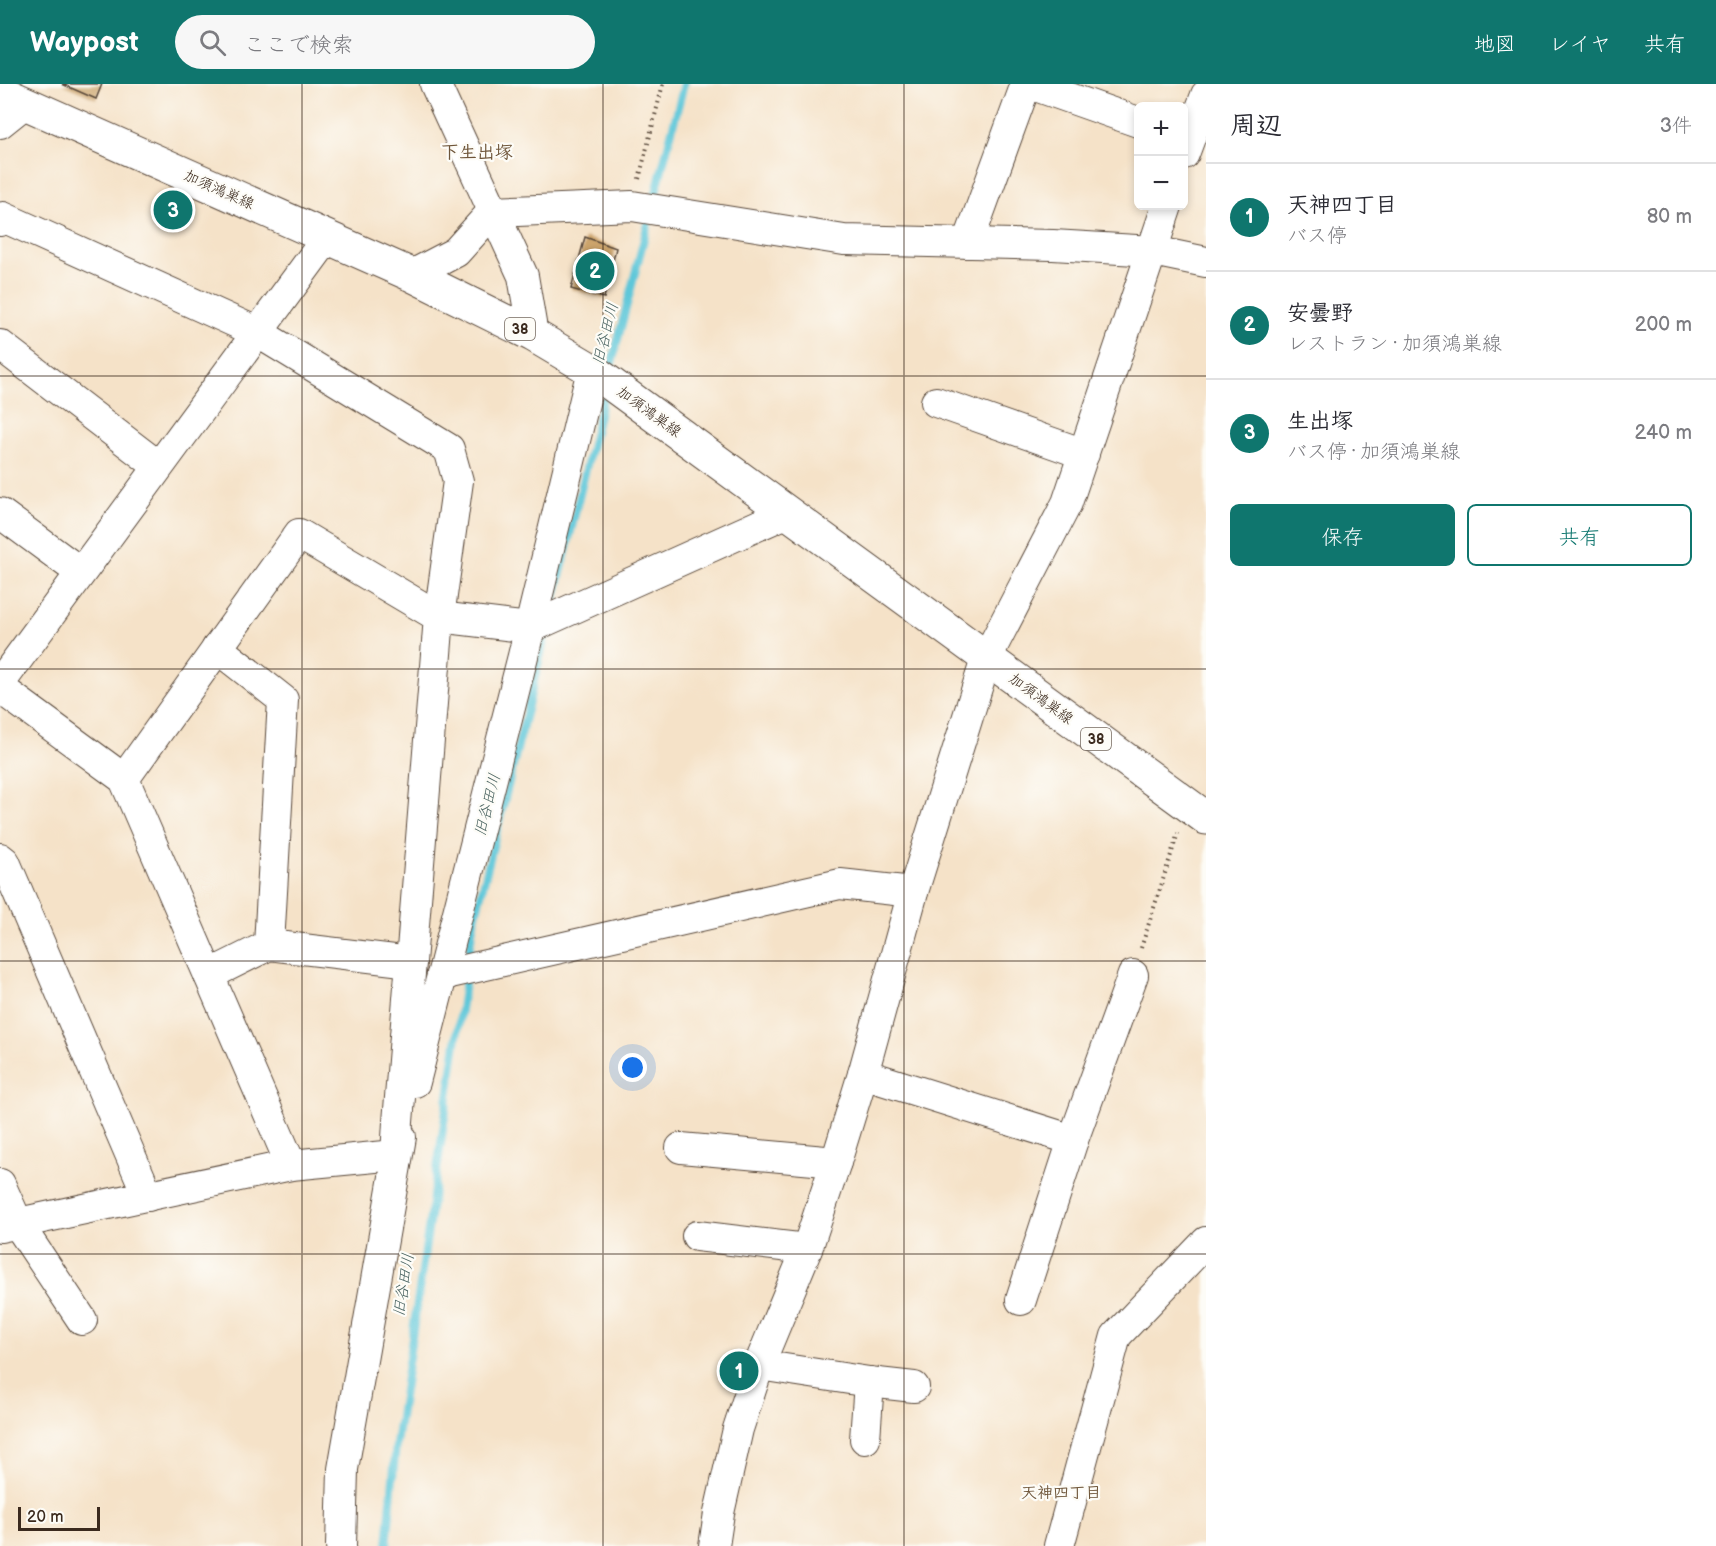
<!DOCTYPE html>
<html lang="ja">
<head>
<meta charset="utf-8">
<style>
	:root { --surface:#fff; --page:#f7f7f7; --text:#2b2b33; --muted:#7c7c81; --line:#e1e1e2; --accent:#0f766e }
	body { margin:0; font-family:"Balsamiq Sans","Klee One",sans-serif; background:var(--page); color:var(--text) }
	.controls { position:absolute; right:18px; top:18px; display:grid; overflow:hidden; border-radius:9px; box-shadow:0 3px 9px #0003 }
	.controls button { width:54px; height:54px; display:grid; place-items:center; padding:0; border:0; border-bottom:2px solid var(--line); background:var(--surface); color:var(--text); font:30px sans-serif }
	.scale { position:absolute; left:18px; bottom:15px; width:82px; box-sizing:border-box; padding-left:6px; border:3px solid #3b2a1e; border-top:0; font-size:16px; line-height:21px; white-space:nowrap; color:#3b2a1e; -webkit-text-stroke:4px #fdfcf7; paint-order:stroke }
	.you { position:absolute; left:633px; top:984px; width:21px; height:21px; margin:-15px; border:4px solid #fff; border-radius:50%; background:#1a73e8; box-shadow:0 0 0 9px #1a73e833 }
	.badge { display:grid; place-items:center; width:39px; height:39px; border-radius:50%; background:var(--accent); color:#fff; font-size:20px; font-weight:700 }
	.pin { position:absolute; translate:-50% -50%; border:3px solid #fff; box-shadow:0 2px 6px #0006 }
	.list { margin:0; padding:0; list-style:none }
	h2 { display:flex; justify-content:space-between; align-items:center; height:78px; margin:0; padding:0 24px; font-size:26px }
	h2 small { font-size:20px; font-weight:400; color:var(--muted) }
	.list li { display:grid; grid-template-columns:39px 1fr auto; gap:18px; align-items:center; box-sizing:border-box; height:108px; padding:0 24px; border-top:2px solid var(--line) }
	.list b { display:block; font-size:22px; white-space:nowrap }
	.list p { margin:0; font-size:20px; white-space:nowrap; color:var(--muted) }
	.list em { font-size:20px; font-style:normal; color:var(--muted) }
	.actions { display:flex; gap:12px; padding:18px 24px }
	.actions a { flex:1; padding:14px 0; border:2px solid var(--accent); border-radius:9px; text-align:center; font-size:21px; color:var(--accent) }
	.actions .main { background:var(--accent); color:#fff }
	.icon { flex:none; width:33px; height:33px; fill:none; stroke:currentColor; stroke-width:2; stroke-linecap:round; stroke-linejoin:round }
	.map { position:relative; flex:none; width:1206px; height:1462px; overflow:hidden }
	header { display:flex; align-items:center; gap:36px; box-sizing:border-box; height:84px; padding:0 30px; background:var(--accent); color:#fff }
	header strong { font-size:28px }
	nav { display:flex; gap:33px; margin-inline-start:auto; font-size:21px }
	.search { width:420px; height:54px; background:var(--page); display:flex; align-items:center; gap:15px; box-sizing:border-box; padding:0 21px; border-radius:33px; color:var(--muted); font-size:22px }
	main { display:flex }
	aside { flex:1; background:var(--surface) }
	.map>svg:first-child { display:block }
</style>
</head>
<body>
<header>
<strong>Waypost</strong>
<div class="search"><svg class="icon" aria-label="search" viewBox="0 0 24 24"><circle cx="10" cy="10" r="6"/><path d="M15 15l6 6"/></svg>ここで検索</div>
<nav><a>地図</a><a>レイヤ</a><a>共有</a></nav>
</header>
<main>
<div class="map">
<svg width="1206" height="1462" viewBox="0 0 1206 1462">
	<rect width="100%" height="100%" fill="#fdfcf7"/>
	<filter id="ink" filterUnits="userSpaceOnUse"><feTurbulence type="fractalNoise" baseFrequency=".0167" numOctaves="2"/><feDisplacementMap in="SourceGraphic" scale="12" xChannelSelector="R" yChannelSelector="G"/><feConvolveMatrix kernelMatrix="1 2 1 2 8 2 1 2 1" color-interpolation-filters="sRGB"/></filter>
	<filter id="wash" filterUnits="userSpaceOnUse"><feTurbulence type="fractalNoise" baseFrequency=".008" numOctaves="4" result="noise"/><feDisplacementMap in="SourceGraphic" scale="24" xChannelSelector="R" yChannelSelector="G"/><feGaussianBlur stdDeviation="1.35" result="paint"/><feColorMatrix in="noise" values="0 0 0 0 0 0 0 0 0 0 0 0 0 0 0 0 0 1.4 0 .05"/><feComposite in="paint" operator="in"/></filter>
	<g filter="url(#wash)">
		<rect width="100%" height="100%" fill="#f5e2c8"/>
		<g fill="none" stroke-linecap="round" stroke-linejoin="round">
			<g stroke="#5ec7d9" stroke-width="8">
				<polyline points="609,290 684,0"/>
				<polyline points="552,526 605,306"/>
				<polyline points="468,879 472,847 547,545"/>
				<polyline points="387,1462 396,1360 466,892"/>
			</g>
		</g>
		<g id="blocks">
			<g fill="#cca46c">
				<polygon points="62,0 102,0 96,15"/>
				<polygon points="585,153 616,164 604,214 571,205"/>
			</g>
		</g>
	</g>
	<g filter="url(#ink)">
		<use href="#blocks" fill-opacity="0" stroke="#574638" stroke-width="1.5"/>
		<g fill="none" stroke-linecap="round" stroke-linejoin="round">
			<g stroke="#574638" stroke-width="32">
				<g id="minor">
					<polyline points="435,0 523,192 533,251"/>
					<polyline points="1030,0 1138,38"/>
					<polyline points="0,39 25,19"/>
					<polyline points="1184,70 1206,11"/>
					<polyline points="0,137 3,133 257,248 449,365 458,397 439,533 398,1038 396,1071"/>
					<polyline points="968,159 1026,0"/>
					<polyline points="412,191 456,168 492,128 632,122 844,156 1053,161 1153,167 1206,178"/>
					<polyline points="0,261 158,382"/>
					<polyline points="936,318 1084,370"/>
					<polyline points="0,429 80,488"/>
					<polyline points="217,564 283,616 269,861"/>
					<polyline points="0,599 327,154"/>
					<polyline points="0,604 124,695 291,1081"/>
					<polyline points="124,695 299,450 439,533 530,544 786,429"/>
					<polyline points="0,774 5,778 148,1112"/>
					<polyline points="209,891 269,861 411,878"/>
					<polyline points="442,891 840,800 913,808"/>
					<polyline points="863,990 1073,1056 1133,891"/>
					<polyline points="415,998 523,572 592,286"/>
					<polyline points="681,1064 836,1078"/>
					<polyline points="0,1100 18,1140 82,1236"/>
					<polyline points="0,1143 291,1081 396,1071"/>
					<polyline points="697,1152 807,1165"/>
					<polyline points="1021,1216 1073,1056"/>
					<polyline points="759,1281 869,1298 914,1303"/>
					<polyline points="865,1355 869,1298"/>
					<polyline points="341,1462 343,1385 401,1053"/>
					<polyline points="714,1462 719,1429 738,1345 759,1281 807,1165 836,1078 863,990 913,808 986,575 1067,419 1167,122"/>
					<polyline points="1059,1462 1116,1252 1206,1158"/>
				</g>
			</g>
			<g stroke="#574638" stroke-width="35">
				<polyline id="major" points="0,8 412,191 533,251 592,286 1206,734"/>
			</g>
			<g stroke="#574638" stroke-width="4" stroke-dasharray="1.5 4.5" stroke-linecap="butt">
				<polyline points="639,95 663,0"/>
				<polyline points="1141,864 1178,749"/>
			</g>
			<use href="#minor" stroke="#fff" stroke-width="30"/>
			<use href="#major" stroke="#fff" stroke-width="33"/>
		</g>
	</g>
	<path fill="none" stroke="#3b2a1e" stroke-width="1.5" stroke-opacity="0.55" d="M 302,0 L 302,1462M 603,0 L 603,1462M 904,0 L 904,1462M 0,292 L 1206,292M 0,585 L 1206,585M 0,877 L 1206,877M 0,1170 L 1206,1170"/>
	<g text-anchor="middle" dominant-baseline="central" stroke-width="4.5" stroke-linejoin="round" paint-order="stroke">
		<g fill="#fdfcf7" stroke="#75695f" stroke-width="1.5">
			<rect x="505" y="234" width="30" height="22" rx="4.5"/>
			<rect x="1081" y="644" width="30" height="22" rx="4.5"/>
		</g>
		<g font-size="14" font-weight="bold" fill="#3b2a1e">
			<text x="520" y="245">38</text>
			<text x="1096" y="655">38</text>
		</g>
		<g font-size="15" fill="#3b2a1e" stroke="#fdfcf7">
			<text transform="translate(219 106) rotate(24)">加須鴻巣線</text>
			<text transform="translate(649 328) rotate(36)">加須鴻巣線</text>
			<text transform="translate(1041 615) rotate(36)">加須鴻巣線</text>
		</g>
		<g font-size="16" font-style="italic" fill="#47615f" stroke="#fdfcf7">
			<text transform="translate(606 250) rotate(-76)">旧谷田川</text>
			<text transform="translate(488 721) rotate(-76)">旧谷田川</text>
			<text transform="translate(404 1201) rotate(-81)">旧谷田川</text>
		</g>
		<g font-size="16" font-weight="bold" fill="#6e5539" stroke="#fdfcf7">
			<text x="1061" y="1409">天神四丁目</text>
		</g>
		<g font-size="18" font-weight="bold" fill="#6e5539" stroke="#fdfcf7">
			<text x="477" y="68">下生出塚</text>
		</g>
	</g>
</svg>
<div class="controls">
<button>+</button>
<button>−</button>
</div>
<div class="scale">20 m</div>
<div class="you"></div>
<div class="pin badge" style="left:739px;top:1287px">1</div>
<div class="pin badge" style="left:595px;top:187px">2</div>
<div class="pin badge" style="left:173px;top:126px">3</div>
</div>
<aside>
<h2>周辺<small>3件</small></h2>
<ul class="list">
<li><span class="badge">1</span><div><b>天神四丁目</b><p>バス停</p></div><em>80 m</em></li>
<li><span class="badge">2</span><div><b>安曇野</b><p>レストラン · 加須鴻巣線</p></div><em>200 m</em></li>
<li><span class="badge">3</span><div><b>生出塚</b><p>バス停 · 加須鴻巣線</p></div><em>240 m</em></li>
</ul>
<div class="actions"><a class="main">保存</a><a>共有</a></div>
</aside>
</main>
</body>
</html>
